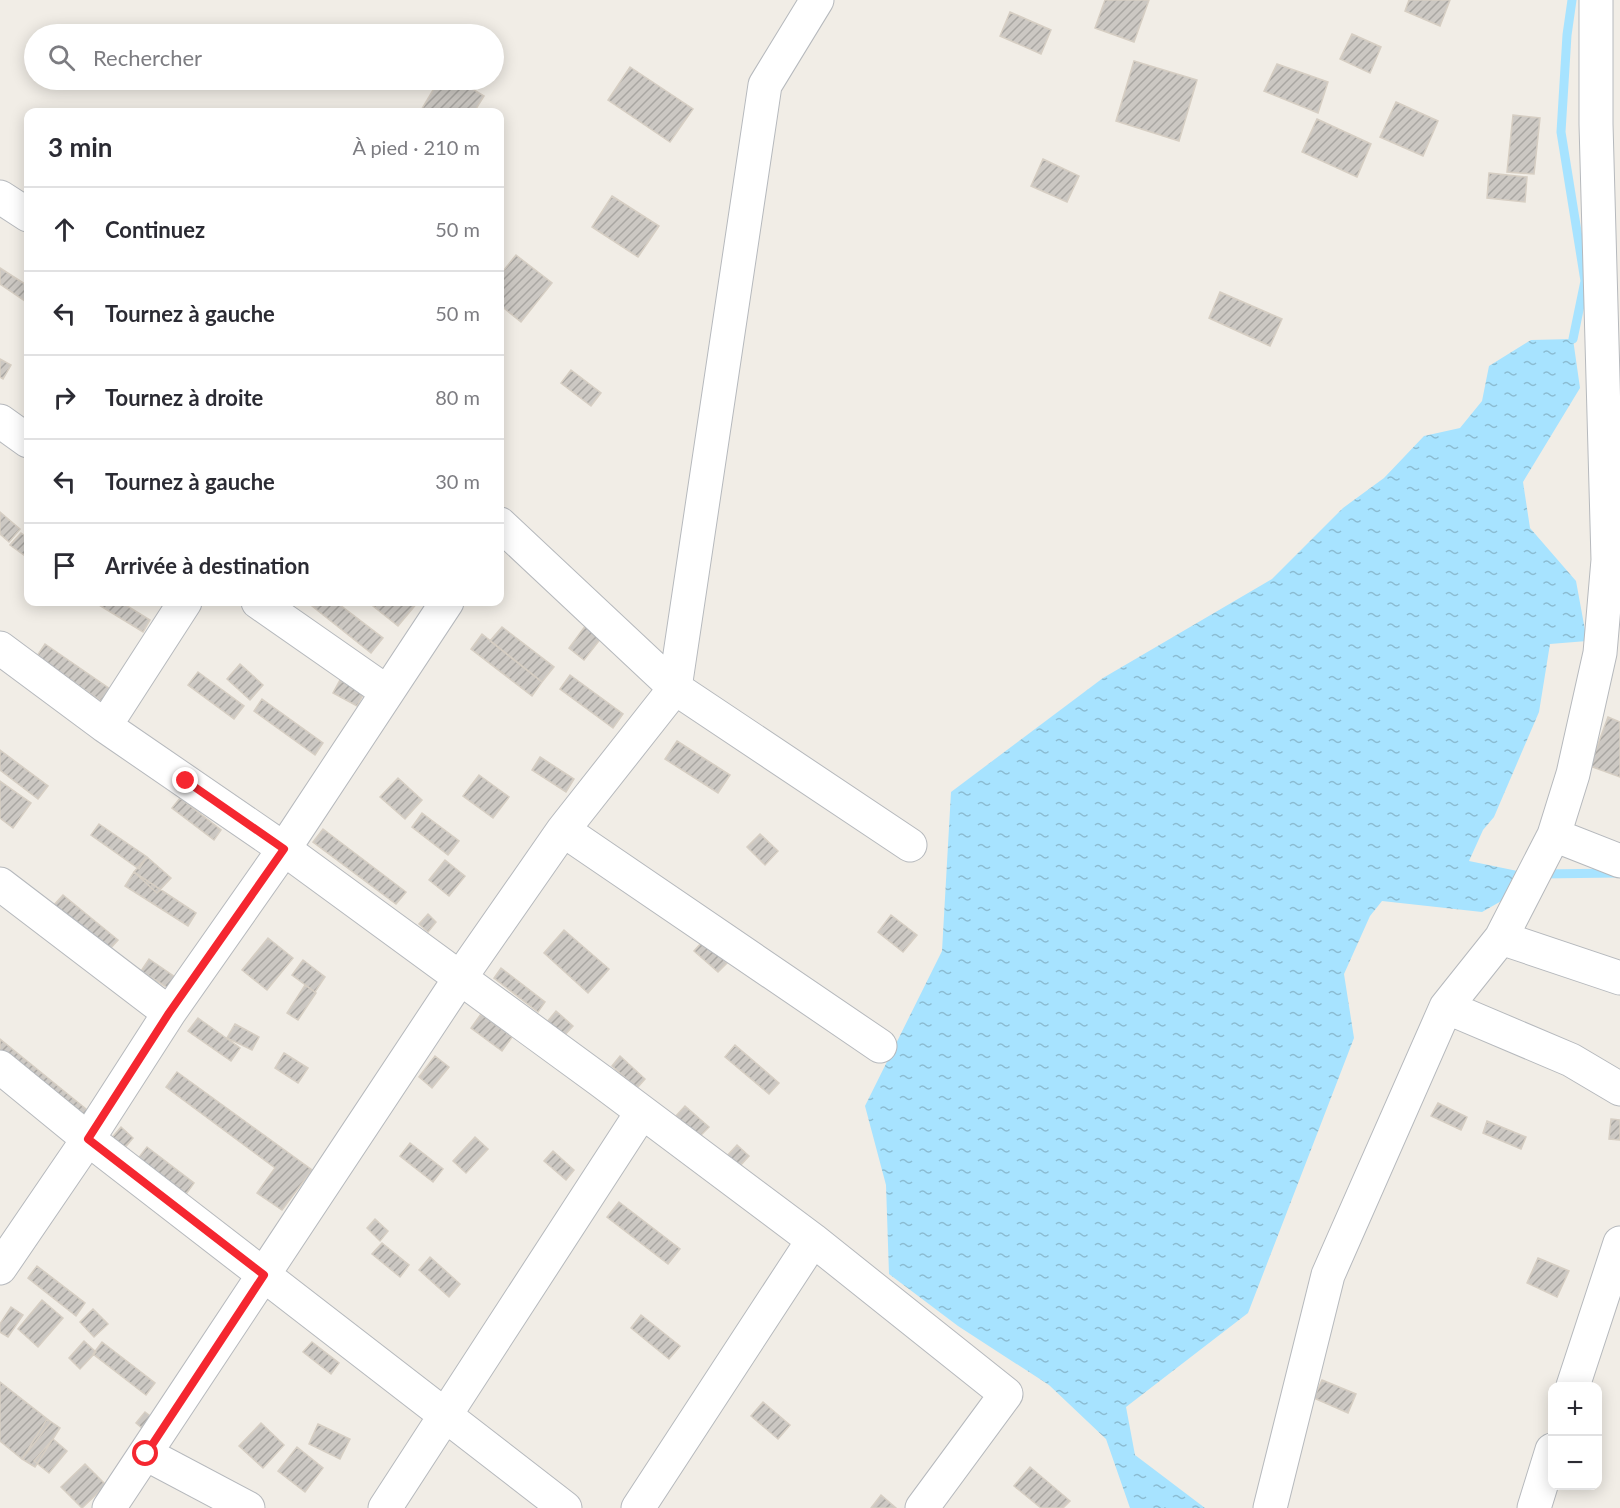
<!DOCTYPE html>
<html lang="fr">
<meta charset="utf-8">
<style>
:root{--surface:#fff;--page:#f7f7f7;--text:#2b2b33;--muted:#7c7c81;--line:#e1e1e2}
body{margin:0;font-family:Lato,sans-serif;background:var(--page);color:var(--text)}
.controls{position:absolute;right:18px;bottom:18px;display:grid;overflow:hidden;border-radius:12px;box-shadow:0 3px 15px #0003}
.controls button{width:54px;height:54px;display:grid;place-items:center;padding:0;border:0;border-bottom:2px solid var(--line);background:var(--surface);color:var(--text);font:30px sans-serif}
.stop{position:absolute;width:18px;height:18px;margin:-14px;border:4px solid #f52730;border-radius:50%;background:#fff}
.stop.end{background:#f52730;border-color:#fff;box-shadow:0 2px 6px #0008}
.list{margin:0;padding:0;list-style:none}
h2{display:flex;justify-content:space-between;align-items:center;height:78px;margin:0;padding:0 24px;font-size:26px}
h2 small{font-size:20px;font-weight:400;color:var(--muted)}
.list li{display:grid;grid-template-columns:39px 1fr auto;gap:18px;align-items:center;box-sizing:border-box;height:84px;padding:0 24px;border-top:2px solid var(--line)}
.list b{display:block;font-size:22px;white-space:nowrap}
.list em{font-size:20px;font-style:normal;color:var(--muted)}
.icon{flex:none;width:33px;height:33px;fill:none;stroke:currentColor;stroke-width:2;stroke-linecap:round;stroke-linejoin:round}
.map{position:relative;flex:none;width:1620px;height:1508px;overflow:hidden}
.search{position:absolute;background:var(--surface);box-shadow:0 3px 15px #0003;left:24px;top:24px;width:480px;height:66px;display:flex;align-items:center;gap:15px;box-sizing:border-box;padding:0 21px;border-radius:33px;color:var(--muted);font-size:22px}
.panel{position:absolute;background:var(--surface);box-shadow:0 3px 15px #0003;left:24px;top:108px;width:480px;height:498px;border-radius:12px}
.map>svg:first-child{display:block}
.water{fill:url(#water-ripples)}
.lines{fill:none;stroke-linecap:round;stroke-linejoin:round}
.stream{stroke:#a7e3ff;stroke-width:9}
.building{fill:url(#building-hatch);stroke:#d6cec3;stroke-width:1.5}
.minor-casing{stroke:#b6b9bd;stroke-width:35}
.minor{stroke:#fff;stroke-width:33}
.route{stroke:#f52730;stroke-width:8}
</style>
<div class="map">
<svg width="1620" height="1508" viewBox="0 0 1620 1508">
<defs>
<pattern id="water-ripples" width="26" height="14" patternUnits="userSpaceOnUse" patternTransform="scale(1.5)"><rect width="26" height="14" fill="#a7e3ff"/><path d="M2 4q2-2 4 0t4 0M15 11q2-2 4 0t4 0" fill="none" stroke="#8bbcd2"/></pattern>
<pattern id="building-hatch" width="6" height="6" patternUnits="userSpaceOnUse" patternTransform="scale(1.5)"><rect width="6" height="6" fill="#ccc8c3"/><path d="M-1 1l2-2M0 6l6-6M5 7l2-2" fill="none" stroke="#a9a6a2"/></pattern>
</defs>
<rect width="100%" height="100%" fill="#f1ede6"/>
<path class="water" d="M1573,339L1580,388L1523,482L1530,528L1576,581L1587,641L1550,644L1539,712L1494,817L1483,830L1469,861L1532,874L1519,891L1482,912L1382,901L1370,916L1344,974L1354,1038L1248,1313L1126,1407L1135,1455L1205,1508H1130L1106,1439L1049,1385L958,1326L889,1274L886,1185L865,1106L942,951L951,792L1103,678L1272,579L1343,508L1384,478L1424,436L1460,428L1482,401L1489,366L1531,340Z"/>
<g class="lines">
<path class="stream" d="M1572,0L1567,35L1561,132L1585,281L1573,339
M1541,874L1618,873"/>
</g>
<path class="building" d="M1105,0H1149L1134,42L1095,28Z
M1409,0H1450L1440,26L1405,11Z
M1010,12L1051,30L1041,54L1000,36Z
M1352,34L1381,47L1370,73L1340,59Z
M1134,61L1197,80L1179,141L1116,121Z
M1277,64L1328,82L1318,113L1264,91Z
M630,67L693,109L670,142L608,100Z
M439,80H458L484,96L474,112H420Z
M1396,102L1438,121L1423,156L1380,137Z
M1513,115L1540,118L1534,174L1507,172Z
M1317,119L1371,144L1357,177L1302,152Z
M1043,159L1079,176L1067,202L1031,186Z
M1489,173L1527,177L1525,202L1487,198Z
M612,196L659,226L638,257L592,227Z
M516,255L552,283L521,322L500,305V275Z
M0,268L28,286V303L0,284Z
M1220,292L1282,319L1270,346L1209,318Z
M0,359L11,365L3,379L0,377Z
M571,370L601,393L591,406L561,383Z
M0,512L20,529L9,542L0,534Z
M21,533L28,538V558L10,545Z
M94,602H121L150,620L143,632Z
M307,602H336L383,638L371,653Z
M368,602H418L398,626Z
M586,625L602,637L584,660L569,648Z
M502,627L554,667L542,682L490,641Z
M482,634L542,682L532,696L471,649Z
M45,644L110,689L101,701L37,656Z
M240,664L263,685L250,700L227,679Z
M198,672L244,706L234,719L188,685Z
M570,675L623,714L613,728L560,689Z
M340,680L364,693L357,706L333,693Z
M262,699L323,743L315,755L254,711Z
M1608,717L1620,722V777L1590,766Z
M677,741L730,775L718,793L665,759Z
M0,750L48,786L38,799L0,770Z
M540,757L574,779L566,792L532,770Z
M479,775L509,797L493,818L463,796Z
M398,778L422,800L405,819L380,797Z
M0,781L31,803L13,828L0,818Z
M180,798L221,830L214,840L172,808Z
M422,813L459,841L448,855L412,827Z
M99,824L147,857L139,869L91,835Z
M323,829L406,892L396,904L313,842Z
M760,834L778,851L765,865L747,847Z
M147,857L171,878L157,893L134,872Z
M445,860L465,876L449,896L429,880Z
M134,872L196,913L188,926L125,886Z
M63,895L118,940L108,951L53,906Z
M428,914L436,922L428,932L419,924Z
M891,915L917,935L903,952L878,932Z
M564,930L609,969L588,993L544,953Z
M268,938L293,958L267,990L242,970Z
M703,941L727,963L718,972L694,951Z
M149,959L175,977L168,988L141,971Z
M303,960L325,977L315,992L292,975Z
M501,968L545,1002L538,1012L494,978Z
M305,985L316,993L298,1020L287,1013Z
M556,1011L573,1026L563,1037L547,1022Z
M481,1014L512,1037L502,1051L471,1028Z
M198,1018L240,1048L231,1061L188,1031Z
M235,1024L259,1037L252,1050L227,1038Z
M0,1039L91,1113L80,1126L0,1062Z
M735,1045L779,1083L769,1094L725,1057Z
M284,1053L308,1068L298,1083L275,1068Z
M435,1056L449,1067L432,1088L419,1077Z
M620,1056L645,1079L637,1088L612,1066Z
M177,1072L312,1170L282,1210L257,1193L275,1168L166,1087Z
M1438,1103L1467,1117L1461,1130L1431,1116Z
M685,1106L709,1127L698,1138L675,1117Z
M1611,1119L1620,1120V1140L1609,1139Z
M1487,1121L1526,1137L1521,1149L1483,1133Z
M121,1127L133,1138L122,1151L110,1140Z
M475,1137L488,1149L466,1173L453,1161Z
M410,1143L443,1169L433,1182L400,1156Z
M737,1145L749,1156L739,1167L726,1157Z
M147,1147L194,1183L184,1197L136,1161Z
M553,1151L574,1170L566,1180L544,1161Z
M619,1202L680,1249L668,1264L607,1217Z
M375,1219L388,1231L380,1241L367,1228Z
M382,1243L409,1265L400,1277L372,1254Z
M430,1257L460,1284L449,1297L419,1270Z
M1538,1258L1569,1271L1557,1297L1527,1283Z
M37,1266L85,1303L76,1316L28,1278Z
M42,1300L63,1318L38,1347L18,1329Z
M11,1307L23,1315L8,1337L0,1332V1324Z
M93,1309L108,1324L94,1337L80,1322Z
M641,1315L680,1346L669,1359L631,1328Z
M84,1341L96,1352L80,1369L69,1358Z
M102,1342L155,1383L146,1395L93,1354Z
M312,1342L339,1363L331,1374L303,1352Z
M1322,1380L1356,1394L1348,1413L1314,1398Z
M0,1382L51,1422L22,1459L0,1441Z
M763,1402L790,1425L778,1439L751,1416Z
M145,1412L153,1418L143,1429L136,1423Z
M47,1419L60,1428L35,1467L22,1459Z
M261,1423L284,1445L263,1468L239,1446Z
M318,1424L350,1439L340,1459L309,1444Z
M53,1439L67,1451L49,1473L34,1461Z
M297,1447L323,1468L305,1492L278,1471Z
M85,1464L106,1485L82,1508L61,1487Z
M1030,1467L1070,1501L1063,1508H1041L1014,1486Z
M881,1495L896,1508H871Z"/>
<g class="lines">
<g class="minor-casing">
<path id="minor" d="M0,197L28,215
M0,421L28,441
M500,524L675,688L910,845
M258,602L387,692
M0,648L105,726L284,849L601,1081L813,1240L1006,1394L922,1508
M105,726L185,602
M563,830L880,1046
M1554,835L1620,861
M0,884L169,1013
M1501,938L1620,978
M1446,1007L1571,1060L1620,1089
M0,1067L88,1139L565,1508
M0,1268L88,1139L169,1013L284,849L447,602
M1573,1386L1620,1243
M146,1454L248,1508
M109,1508L460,978L563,830L675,688L765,85L817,0
M385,1508L642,1112
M638,1508L813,1240
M1270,1508L1328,1275L1446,1007L1501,938L1554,835L1573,774L1600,653L1608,560L1596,124V0
M1534,1508L1552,1450"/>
</g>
<use href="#minor" class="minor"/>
</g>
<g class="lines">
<path class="route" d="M146,1454L264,1275L88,1139L169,1013L284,849L186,781"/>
</g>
</svg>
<div class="controls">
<button>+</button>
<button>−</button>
</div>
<div class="stop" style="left:146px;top:1454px"></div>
<div class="stop end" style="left:186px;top:781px"></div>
<div class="search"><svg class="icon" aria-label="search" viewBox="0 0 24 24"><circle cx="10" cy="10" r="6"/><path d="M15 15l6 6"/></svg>Rechercher</div>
<section class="panel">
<h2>3 min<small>À pied · 210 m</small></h2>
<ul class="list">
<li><svg class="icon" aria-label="ahead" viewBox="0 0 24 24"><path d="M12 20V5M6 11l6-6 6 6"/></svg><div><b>Continuez</b></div><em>50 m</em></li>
<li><svg class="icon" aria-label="left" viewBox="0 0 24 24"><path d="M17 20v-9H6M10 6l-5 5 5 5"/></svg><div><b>Tournez à gauche</b></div><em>50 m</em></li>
<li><svg class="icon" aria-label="right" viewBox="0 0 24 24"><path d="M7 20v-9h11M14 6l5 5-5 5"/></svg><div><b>Tournez à droite</b></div><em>80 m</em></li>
<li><svg class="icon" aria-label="left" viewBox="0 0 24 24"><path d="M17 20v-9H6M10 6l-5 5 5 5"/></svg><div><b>Tournez à gauche</b></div><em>30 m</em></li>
<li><svg class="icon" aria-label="arrive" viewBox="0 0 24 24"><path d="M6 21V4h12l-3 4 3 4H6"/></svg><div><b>Arrivée à destination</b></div></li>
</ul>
</section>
</div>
